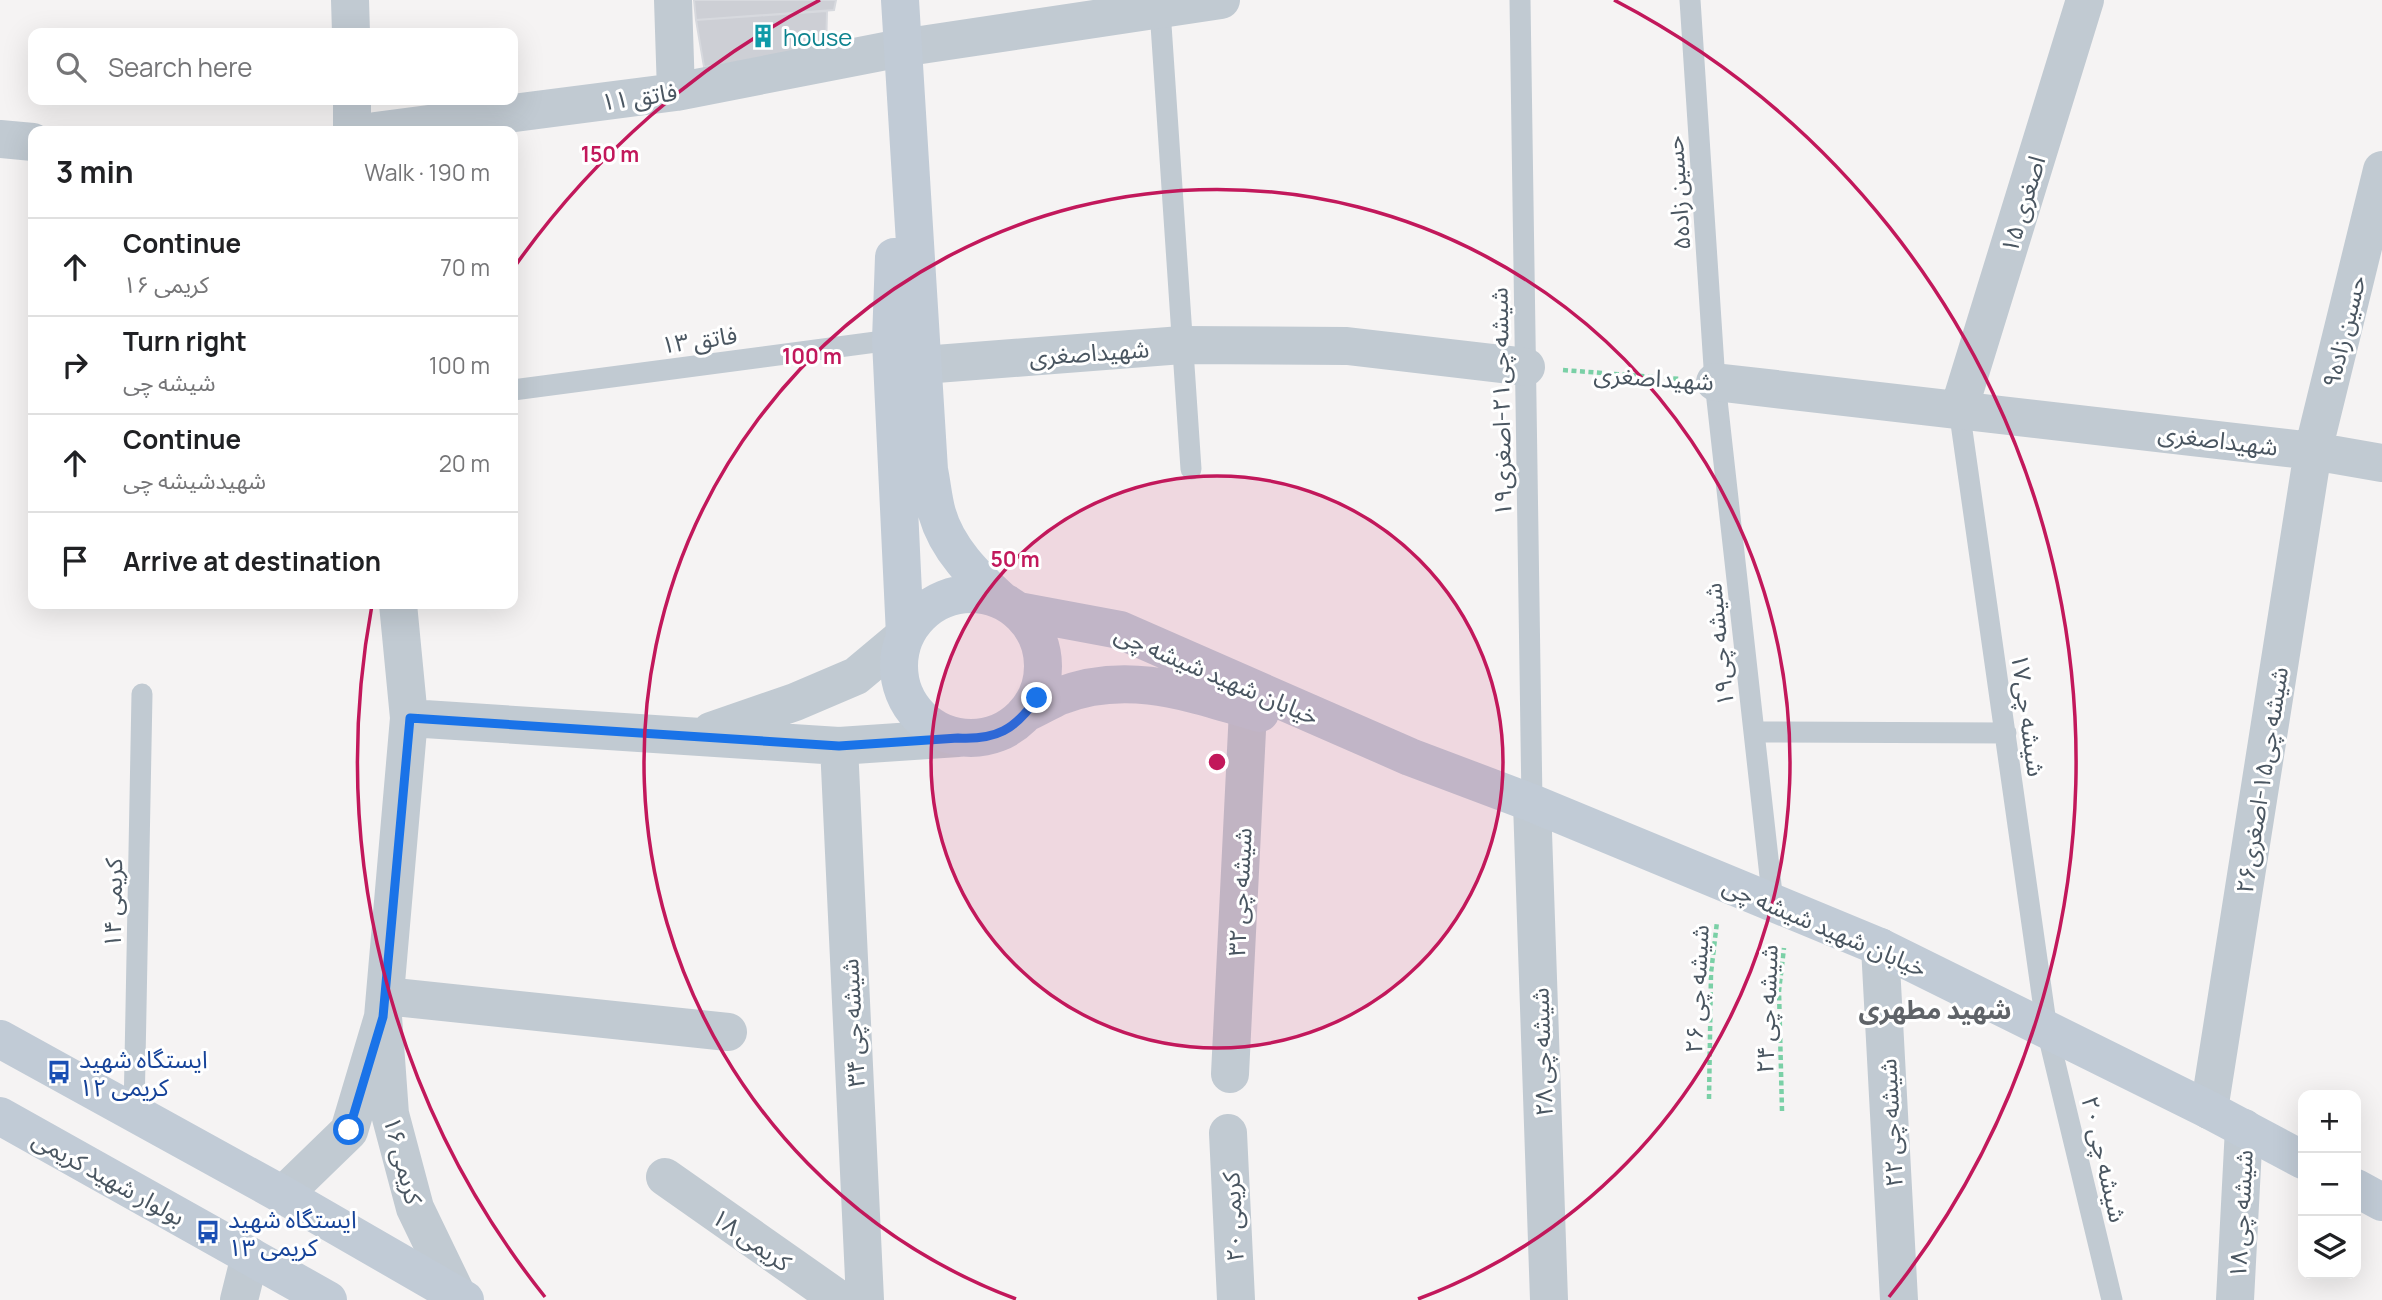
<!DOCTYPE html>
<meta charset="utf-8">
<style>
:root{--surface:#fff;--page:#f6f6f6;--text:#202124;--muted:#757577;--line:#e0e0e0}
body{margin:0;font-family:Manrope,"Noto Sans Arabic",sans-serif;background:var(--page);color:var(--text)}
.controls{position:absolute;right:21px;bottom:21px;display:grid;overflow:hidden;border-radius:14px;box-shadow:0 7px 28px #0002}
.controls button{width:63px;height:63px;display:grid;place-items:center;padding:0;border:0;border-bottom:2px solid var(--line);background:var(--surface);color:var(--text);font:35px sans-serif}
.stop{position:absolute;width:21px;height:21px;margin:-16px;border:5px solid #1a73e8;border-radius:50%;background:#fff}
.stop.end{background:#1a73e8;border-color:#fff;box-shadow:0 2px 7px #0008}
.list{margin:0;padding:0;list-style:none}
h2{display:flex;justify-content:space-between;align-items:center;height:91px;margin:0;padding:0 28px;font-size:30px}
h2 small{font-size:23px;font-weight:400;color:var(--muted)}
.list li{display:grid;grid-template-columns:46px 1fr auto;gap:21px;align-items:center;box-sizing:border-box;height:98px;padding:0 28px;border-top:2px solid var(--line)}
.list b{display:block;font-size:26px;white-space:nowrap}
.list p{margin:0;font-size:23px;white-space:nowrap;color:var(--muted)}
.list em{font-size:23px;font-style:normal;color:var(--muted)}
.icon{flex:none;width:38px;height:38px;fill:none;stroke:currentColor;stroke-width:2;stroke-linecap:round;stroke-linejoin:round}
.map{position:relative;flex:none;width:2382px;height:1300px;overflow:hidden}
.search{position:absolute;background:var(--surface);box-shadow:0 7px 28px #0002;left:28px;top:28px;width:490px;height:77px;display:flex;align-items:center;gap:18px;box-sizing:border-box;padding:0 24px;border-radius:14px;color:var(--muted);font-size:26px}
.panel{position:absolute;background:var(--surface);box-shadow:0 7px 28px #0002;left:28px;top:126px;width:490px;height:483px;border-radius:14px}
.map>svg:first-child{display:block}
.building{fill:#cdcfd5;stroke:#d7d9de;stroke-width:2}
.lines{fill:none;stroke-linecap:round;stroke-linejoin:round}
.path{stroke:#7ad0a6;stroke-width:4.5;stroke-dasharray:5 3.5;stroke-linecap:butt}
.lane{stroke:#c1cad2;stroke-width:21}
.street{stroke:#c1cad2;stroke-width:38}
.secondary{stroke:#c1cbd6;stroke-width:38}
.route{stroke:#1a73e8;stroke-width:9}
.ring{fill:none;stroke:#c2185b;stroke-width:3.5}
.labels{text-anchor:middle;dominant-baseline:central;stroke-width:6;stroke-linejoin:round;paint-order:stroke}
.culture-label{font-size:24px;fill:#0d838f;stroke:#fff;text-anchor:start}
.street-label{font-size:24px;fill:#4a5661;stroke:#fff}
.transit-label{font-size:24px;fill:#164399;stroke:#fff;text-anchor:start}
.neighbourhood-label{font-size:26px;font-weight:bold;fill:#5f6368;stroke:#fff}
.centre{fill:#c2185b;stroke:#fff;stroke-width:3.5}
.ring-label{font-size:21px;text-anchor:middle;font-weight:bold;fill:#c2185b;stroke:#fff;stroke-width:6;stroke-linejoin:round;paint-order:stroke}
</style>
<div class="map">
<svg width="2382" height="1300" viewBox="0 0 2382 1300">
<rect width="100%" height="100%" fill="#f5f3f3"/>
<path class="building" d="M694,0H836L834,10L696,20Z
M827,11L826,52L704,67L696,20Z"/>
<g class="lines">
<path class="path" d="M1563,370L1680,379
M1709,1099L1711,973L1717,922
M1782,1111L1779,991L1784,948"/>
<path class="lane" d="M1520,0L1532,803
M1690,0L1715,382L1773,903
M1160,10L1191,469
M513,390L891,340
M1959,409L2047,1030L2112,1300
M1755,732L2006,733
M134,1113L142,694"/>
<path class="street" d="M350,0L351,33
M673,0L676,92
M352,100V131
M375,131L676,92L901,48L1221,0
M0,139L33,142
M923,365L1182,345L1347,346L1526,367
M1715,382L2313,451L2382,463
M1959,409L2085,0
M409,718L839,746L958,738
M711,731L795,702L856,676L905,635
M839,746L865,1300
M1532,803L1549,1300
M1880,947L1899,1300
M385,996L728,1032
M383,1017L409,718L398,604
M1230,1074L1248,710
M2209,1110L2313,451L2382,170
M1228,1133L1236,1300
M665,1177L840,1300
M283,1195L349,1131L383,1017L390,1114L415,1208L457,1295
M239,1300L250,1256
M2235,1300L2244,1128"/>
<path class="secondary" d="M900,0L929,470C932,484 933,499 937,513C947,549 975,576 1002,601
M894,257L891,340L905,635
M899 666a72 72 0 1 1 144 0a72 72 0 1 1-144 0Z
M1018,611L1120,630L1410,757L1532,803L1880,947L2209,1110L2303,1160
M1026,713C1037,708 1049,701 1060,696C1129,669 1193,694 1260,713
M0,1039L283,1195L465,1300
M0,1116L328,1300
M2356,1188L2382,1202"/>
</g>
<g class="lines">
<path class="route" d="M349,1130L383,1017L410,718L839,746L958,738C996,740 1015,730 1037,698"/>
</g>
<circle cx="1217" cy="762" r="286" fill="#c2185b" fill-opacity=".12"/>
<g class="ring">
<circle cx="1217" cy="762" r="286"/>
<path d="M1016 1299A573 573 0 1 1 1418 1299"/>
<path d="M545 1297A859 859 0 0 1 372 605M513 269A859 859 0 0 1 820 0M1614 0A859 859 0 0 1 1889 1297"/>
</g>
<defs>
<g id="building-bare" transform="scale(1.89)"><path d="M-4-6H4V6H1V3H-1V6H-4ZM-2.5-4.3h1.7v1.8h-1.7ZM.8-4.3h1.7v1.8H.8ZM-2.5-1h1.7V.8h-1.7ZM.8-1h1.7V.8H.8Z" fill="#0f9aa8" stroke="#fff" stroke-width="2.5" paint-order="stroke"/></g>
<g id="bus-bare" transform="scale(1.89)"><path d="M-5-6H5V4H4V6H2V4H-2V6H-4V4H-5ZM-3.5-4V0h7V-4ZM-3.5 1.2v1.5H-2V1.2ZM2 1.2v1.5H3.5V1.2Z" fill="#1a4fb4" stroke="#fff" stroke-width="2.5" paint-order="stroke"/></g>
</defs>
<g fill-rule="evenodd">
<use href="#building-bare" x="763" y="36"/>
<use href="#bus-bare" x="59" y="1072"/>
<use href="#bus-bare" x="208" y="1232"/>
</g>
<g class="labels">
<g class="culture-label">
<text x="783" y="36">house</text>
</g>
<g class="street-label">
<text transform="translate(639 96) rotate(-8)">فاتق ۱۱</text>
<text transform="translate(1677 193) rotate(-94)">حسین زاده۵</text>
<text transform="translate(2022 204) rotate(-73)">اصغری ۱۵</text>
<text transform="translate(2343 331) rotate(-76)">حسین زاده۹</text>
<text transform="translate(699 339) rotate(-8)">فاتق ۱۳</text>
<text transform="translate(1089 352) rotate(-4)">شهیداصغری</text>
<text transform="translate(1654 377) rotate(4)">شهیداصغری</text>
<text transform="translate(1500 402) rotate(-91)">شیشه چی۲۱-اصغری۱۹</text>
<text transform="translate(2218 439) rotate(7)">شهیداصغری</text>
<text transform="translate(1718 645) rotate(-96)">شیشه چی۱۹</text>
<text transform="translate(1217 674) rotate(23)">خیابان شهید شیشه چی</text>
<text transform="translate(2029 715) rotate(82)">شیشه چی۱۷</text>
<text transform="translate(2261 780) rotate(-81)">شیشه چی۱۵-اصغری۲۶</text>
<text transform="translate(1239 892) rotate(-87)">شیشه چی ۳۲</text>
<text transform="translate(112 903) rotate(-89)">کریمی ۱۴</text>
<text transform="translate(1825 926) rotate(23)">خیابان شهید شیشه چی</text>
<text transform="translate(1696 989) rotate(-87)">شیشه چی ۲۶</text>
<text transform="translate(1766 1009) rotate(-88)">شیشه چی ۲۴</text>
<text transform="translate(852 1023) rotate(-93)">شیشه چی ۳۴</text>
<text transform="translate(1541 1052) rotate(-92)">شیشه چی ۲۸</text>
<text transform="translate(1890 1123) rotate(-93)">شیشه چی ۲۲</text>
<text transform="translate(2105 1159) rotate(77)">شیشه چی ۲۰</text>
<text transform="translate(404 1160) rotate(75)">کریمی ۱۶</text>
<text transform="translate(109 1177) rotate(29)">بولوار شهید کریمی</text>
<text transform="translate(2240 1214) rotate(-87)">شیشه چی ۱۸</text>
<text transform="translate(1232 1217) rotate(-93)">کریمی ۲۰</text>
<text transform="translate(752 1239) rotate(35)">کریمی ۱۸</text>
</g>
<g class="transit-label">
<text x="79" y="1058">ایستگاه شهید<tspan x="79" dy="28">کریمی ۱۲</tspan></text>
<text x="228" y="1218">ایستگاه شهید<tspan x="228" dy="28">کریمی ۱۳</tspan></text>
</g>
<g class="neighbourhood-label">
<text x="1935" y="1009">شهید مطهری</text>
</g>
</g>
<circle cx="1217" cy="762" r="10" class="centre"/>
<g class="ring-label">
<text x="610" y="162">150 m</text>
<text x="812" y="364">100 m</text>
<text x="1015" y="567">50 m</text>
</g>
</svg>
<div class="controls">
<button>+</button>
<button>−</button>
<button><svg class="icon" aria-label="layers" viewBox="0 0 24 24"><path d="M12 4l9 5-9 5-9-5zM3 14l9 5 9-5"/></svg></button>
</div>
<div class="stop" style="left:349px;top:1130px"></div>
<div class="stop end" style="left:1037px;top:698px"></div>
<div class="search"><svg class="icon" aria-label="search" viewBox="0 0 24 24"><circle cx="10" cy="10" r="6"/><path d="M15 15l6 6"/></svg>Search here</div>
<section class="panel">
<h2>3 min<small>Walk · 190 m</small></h2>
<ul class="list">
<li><svg class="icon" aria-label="ahead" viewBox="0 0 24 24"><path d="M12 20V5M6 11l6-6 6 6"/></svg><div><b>Continue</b><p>کریمی ۱۶</p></div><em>70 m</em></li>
<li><svg class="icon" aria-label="right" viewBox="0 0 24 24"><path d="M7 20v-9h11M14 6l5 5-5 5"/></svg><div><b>Turn right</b><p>شیشه چی</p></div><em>100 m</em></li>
<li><svg class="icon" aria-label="ahead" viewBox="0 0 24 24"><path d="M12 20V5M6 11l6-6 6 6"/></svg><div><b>Continue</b><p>شهیدشیشه چی</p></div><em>20 m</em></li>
<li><svg class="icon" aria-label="arrive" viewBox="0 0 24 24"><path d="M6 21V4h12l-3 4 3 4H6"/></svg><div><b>Arrive at destination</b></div></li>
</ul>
</section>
</div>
